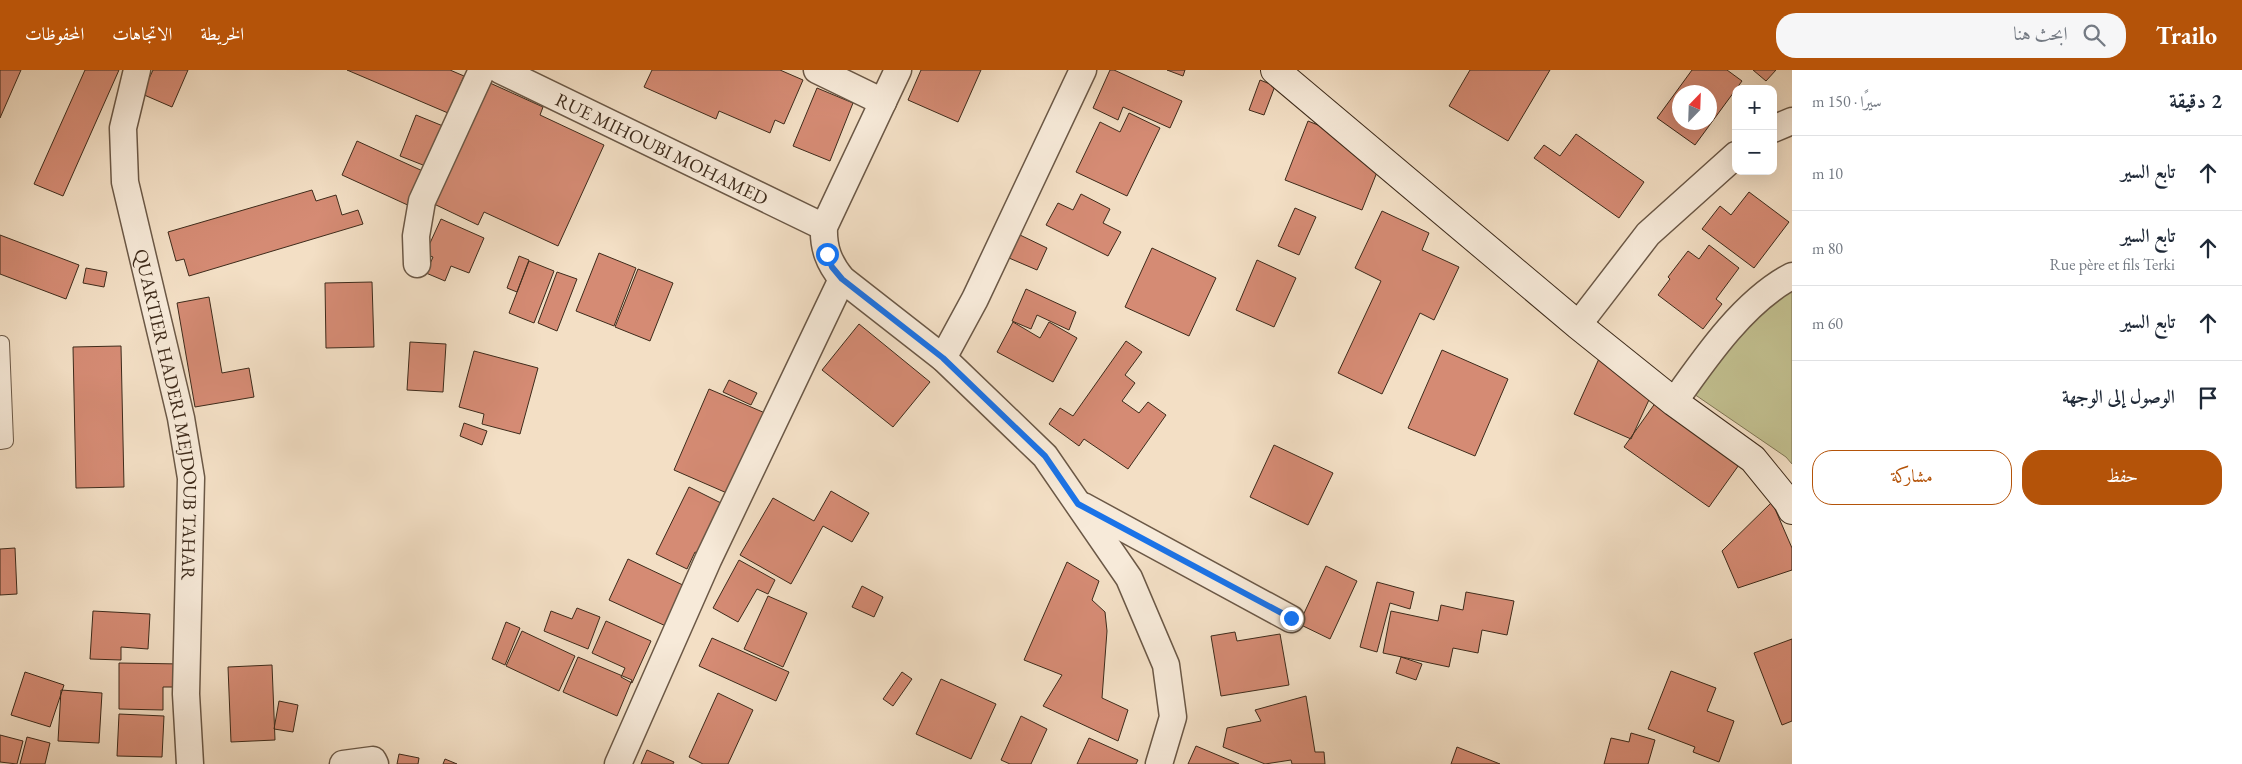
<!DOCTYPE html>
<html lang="ar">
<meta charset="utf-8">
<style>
:root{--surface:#fff;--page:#f6f6f7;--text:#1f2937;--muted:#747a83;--line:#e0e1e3;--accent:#b45309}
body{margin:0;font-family:"EB Garamond",Amiri,serif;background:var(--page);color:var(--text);direction:rtl}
.controls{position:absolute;right:15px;top:15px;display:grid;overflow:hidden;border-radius:10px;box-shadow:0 5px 20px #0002}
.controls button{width:45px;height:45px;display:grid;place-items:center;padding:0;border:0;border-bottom:1px solid var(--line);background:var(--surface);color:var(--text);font:25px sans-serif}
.compass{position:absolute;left:1672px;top:15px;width:45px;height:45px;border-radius:50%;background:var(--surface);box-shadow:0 5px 20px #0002;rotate:23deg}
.stop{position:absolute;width:15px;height:15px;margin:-11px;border:4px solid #1a73e8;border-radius:50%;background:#fff}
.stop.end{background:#1a73e8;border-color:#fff;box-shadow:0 1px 5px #0008}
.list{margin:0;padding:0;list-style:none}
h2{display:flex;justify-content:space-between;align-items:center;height:65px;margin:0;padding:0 20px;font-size:21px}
h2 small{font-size:16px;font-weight:400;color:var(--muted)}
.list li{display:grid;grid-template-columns:32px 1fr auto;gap:15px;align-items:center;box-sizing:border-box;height:75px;padding:0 20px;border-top:1px solid var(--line)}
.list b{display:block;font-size:19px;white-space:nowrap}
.list p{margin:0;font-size:16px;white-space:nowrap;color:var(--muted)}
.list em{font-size:16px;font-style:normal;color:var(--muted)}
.actions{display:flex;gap:10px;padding:15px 20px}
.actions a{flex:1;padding:11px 0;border:1px solid var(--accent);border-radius:20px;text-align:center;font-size:18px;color:var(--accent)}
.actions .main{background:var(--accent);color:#fff}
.icon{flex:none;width:28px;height:28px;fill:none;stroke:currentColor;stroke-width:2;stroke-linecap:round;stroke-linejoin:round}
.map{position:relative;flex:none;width:1792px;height:694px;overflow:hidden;direction:ltr}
header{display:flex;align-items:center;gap:30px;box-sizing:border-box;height:70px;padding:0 25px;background:var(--accent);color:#fff}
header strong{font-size:24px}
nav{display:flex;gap:28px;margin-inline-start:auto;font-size:18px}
.search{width:350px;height:45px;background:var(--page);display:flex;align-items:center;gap:12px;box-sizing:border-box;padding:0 18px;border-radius:20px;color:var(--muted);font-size:19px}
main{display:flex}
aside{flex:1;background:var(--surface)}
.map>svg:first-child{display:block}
.green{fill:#c2c090;stroke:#807656}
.building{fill:#d58b74;stroke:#3e2b1b;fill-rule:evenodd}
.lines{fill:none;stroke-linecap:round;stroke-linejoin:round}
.lane-casing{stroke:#6b5846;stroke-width:16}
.street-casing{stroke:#6b5846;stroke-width:29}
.secondary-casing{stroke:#3e2b1b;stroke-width:30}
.lane{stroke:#f7ead9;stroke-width:14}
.street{stroke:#f7ead9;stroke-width:26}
.secondary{stroke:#f7ead9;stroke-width:28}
.route{stroke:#1a73e8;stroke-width:6}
.labels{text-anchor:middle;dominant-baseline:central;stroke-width:4;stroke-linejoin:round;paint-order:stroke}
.street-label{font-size:19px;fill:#3e2b1b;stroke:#f7ead9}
</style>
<header>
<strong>Trailo</strong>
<div class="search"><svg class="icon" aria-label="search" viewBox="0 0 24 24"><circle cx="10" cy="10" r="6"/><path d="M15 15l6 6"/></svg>ابحث هنا</div>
<nav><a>الخريطة</a><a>الاتجاهات</a><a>المحفوظات</a></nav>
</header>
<main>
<aside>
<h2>2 دقيقة<small>سيرًا · 150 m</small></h2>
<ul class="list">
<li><svg class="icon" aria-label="ahead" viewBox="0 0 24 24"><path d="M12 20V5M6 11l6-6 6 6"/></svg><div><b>تابع السير</b></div><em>10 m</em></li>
<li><svg class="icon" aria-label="ahead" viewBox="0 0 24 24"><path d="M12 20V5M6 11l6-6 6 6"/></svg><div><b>تابع السير</b><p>Rue père et fils Terki</p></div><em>80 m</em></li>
<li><svg class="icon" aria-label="ahead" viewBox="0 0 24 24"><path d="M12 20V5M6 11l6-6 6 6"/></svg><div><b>تابع السير</b></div><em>60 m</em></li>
<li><svg class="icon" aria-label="arrive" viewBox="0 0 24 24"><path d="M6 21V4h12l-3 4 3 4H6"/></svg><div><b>الوصول إلى الوجهة</b></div></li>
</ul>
<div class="actions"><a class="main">حفظ</a><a>مشاركة</a></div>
</aside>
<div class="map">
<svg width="1792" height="694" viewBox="0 0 1792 694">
<rect width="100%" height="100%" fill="#f3dfc5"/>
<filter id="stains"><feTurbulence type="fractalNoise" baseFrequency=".004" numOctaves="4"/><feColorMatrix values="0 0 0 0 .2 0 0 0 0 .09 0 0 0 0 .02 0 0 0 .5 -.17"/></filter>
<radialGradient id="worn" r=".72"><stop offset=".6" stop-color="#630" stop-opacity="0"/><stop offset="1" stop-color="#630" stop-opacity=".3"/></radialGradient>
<path class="green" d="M1792,218V394L1786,387L1694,324L1748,245Z"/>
<path class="building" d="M0,0H21L0,48Z
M85,0H119L63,126L34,114Z
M153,0H188L172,37L142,24Z
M347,0H450L464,6L448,43Z
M652,0H780L803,10L784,54L775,50L770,63L719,41L716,49L644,17Z
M921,0H981L958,52L908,30Z
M1110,0H1114L1182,31L1170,58L1123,37L1118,50L1093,38Z
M1167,0H1185L1183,6Z
M1470,0H1550L1508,71L1449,36Z
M1692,0H1727L1742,11L1695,75L1657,48ZM1680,22H1710V52H1680Z
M1753,0H1776L1766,11Z
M1260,10L1275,16L1264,45L1249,40Z
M490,13L543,37L540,45L604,75L558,176L484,142L478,155L434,134Z
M817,18L853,33L830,91L793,76Z
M1129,43L1160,58L1127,126L1076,102L1100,52L1120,62Z
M416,45L443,56L428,97L400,86Z
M1308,51L1385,82L1362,140L1285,110Z
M1576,64L1644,112L1619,148L1534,88L1544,75L1560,86Z
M357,71L427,103L412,137L342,105Z
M312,120L316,131L336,125L342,145L358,140L363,154L189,206L184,189L176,191L168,162Z
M1749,122L1789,152L1754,198L1702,159L1720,136L1731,145Z
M1081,124L1110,139L1103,153L1121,162L1108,186L1046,155L1058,133L1073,140Z
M1295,138L1316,147L1299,185L1278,176Z
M1382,141L1429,163L1422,180L1459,197L1434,250L1420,243L1382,324L1338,303L1381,211L1355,198Z
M441,149L484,168L469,203L451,196L445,211L426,203L433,187L425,184Z
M0,165L79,195L66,229L0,204Z
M1020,165L1047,178L1037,200L1009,188Z
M1709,175L1739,198L1716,229L1722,234L1703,259L1658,225L1670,209L1668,207L1688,181L1699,189Z
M1152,178L1216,208L1189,266L1125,237Z
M599,183L636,198L614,256L576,241Z
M519,186L529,190L517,222L507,218Z
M1257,190L1296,208L1274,257L1236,240Z
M529,191L554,201L534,253L509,243Z
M86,198L107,202L104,217L83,213Z
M638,199L673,213L650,271L615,257Z
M557,202L577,209L557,261L538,253Z
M372,212L374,277L326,278L325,213Z
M1026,219L1076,242L1069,260L1037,245L1031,259L1012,251Z
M209,227L222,303L249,298L254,327L195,337L177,233Z
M1013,252L1040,268L1049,252L1077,268L1053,312L997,282Z
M859,254L930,312L893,357L822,300Z
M1126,271L1142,282L1125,305L1135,313L1122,331L1139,343L1148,332L1166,345L1128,399L1084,369L1079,376L1049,354L1060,338L1073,346Z
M410,272L446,274L443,322L407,320Z
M121,276L124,417L76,418L73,277Z
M1442,280L1508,309L1475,386L1408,358Z
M474,281L538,298L520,364L482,354L484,344L459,337Z
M1602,282L1659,308L1631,369L1574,344Z
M729,310L757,323L751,335L723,322Z
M709,319L772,346L736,427L674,400Z
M1661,325L1746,385L1709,437L1624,377Z
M464,353L487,361L482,375L460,366Z
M1274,375L1333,403L1308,455L1250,427Z
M689,417L725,435L710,489L695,482L687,499L656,484Z
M831,421L869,443L852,472L823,456L791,514L740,485L773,428L814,451Z
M1772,432L1792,478V500L1738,518L1722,481Z
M15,478L17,524L0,525V479Z
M628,489L687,517L668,557L609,530Z
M739,490L775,510L768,524L757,519L738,552L713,538Z
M1067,492L1099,511L1092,530L1105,542L1107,561L1102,628L1128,640L1118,671L1043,636L1062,605L1024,590Z
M1326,496L1357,511L1330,569L1299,554Z
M1377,512L1414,522L1410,539L1390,533L1377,582L1360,577Z
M862,516L883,527L874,547L852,537Z
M1466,522L1514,531L1507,565L1482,560L1478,583L1453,578L1449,597L1383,583L1391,541L1438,551L1441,535L1463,540Z
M768,526L807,543L783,597L744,579Z
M577,538L600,547L588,579L544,561L551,541L572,549Z
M93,541L150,544L148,579L121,577V590L90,589Z
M606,551L651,571L632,613L621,607L625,598L592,583Z
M506,552L520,558L505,595L492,589Z
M522,561L575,586L559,621L506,596Z
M1235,562L1237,571L1280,564L1289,615L1221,626L1211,566Z
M712,568L789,602L776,631L699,596Z
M1792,569V651L1782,655L1754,583Z
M578,587L632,610L617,646L563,622Z
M1401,587L1422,594L1416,610L1396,603Z
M119,593L182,594L181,617H163V640L119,639Z
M272,595L275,670L231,672L228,597Z
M1671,601L1716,618L1707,641L1734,651L1719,692L1693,682L1695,677L1648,659Z
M25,602L64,615L50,657L11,645Z
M902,602L912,609L893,636L883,629Z
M941,609L996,634L971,689L916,664Z
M61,620L102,623L99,673L58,671Z
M718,623L753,640L728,694H703L689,687Z
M1306,626L1315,682H1324L1325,694H1292L1291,690L1265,694L1223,677L1227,658L1261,651L1255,640Z
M279,631L298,635L293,662L274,659Z
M119,644L164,646L162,687L117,686Z
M1021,646L1047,659L1031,694H1010L1001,690Z
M1631,663L1655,670L1648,694H1604L1611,668L1629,672Z
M0,665L23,671L17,694L0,692Z
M27,667L50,673L45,694H20Z
M1089,668L1138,690L1136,694H1077Z
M1196,676L1239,694H1188Z
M1457,677L1500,694H1451Z
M647,680L674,692L673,694H641Z
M399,684L419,688L418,694H397Z
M445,689L457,694H443Z"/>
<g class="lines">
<g class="lane-casing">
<path id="lane" d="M0,372L6,371L2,273"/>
</g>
<g class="street-casing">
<g id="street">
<path id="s1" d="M137,0L123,58L125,112L181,348L191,408L186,624L190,694"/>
<path id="s2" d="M500,0L824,157"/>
<path d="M817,0L883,32"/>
<path d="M898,0L824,157C823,178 829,193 842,209L943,288L1045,386L1129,508L1166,595L1173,647L1159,694"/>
<path d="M1773,59L1792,51"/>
<path d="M417,194L416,166L422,131L482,0"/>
<path d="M1578,255L1648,164L1736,85"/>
<path d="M943,288L975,229L1083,0"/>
<path d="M1674,332C1705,288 1744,231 1792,206"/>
<path d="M1083,436L1291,549"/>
<path d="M343,694L373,690L375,694"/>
<path d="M618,694L708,490L842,209"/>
</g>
</g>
<g class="secondary-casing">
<path id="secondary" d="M1275,0L1578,255L1674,332L1753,389L1788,432L1792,440"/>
</g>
<use href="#lane" class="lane"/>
<use href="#street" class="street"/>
<use href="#secondary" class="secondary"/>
</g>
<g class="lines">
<path class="route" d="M827,184L832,197L842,209L943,288L1045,386L1078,434L1291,548"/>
</g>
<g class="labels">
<g class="street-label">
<text stroke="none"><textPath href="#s2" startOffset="180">RUE MIHOUBI MOHAMED</textPath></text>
<text stroke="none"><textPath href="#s1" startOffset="351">QUARTIER HADERI MEJDOUB TAHAR</textPath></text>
</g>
</g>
<rect width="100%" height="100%" filter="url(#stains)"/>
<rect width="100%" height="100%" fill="url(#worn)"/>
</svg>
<div class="controls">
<button>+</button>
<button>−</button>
</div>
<svg class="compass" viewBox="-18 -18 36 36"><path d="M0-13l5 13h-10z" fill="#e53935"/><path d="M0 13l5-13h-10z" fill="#747a83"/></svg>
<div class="stop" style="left:827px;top:184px"></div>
<div class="stop end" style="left:1291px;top:548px"></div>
</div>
</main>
